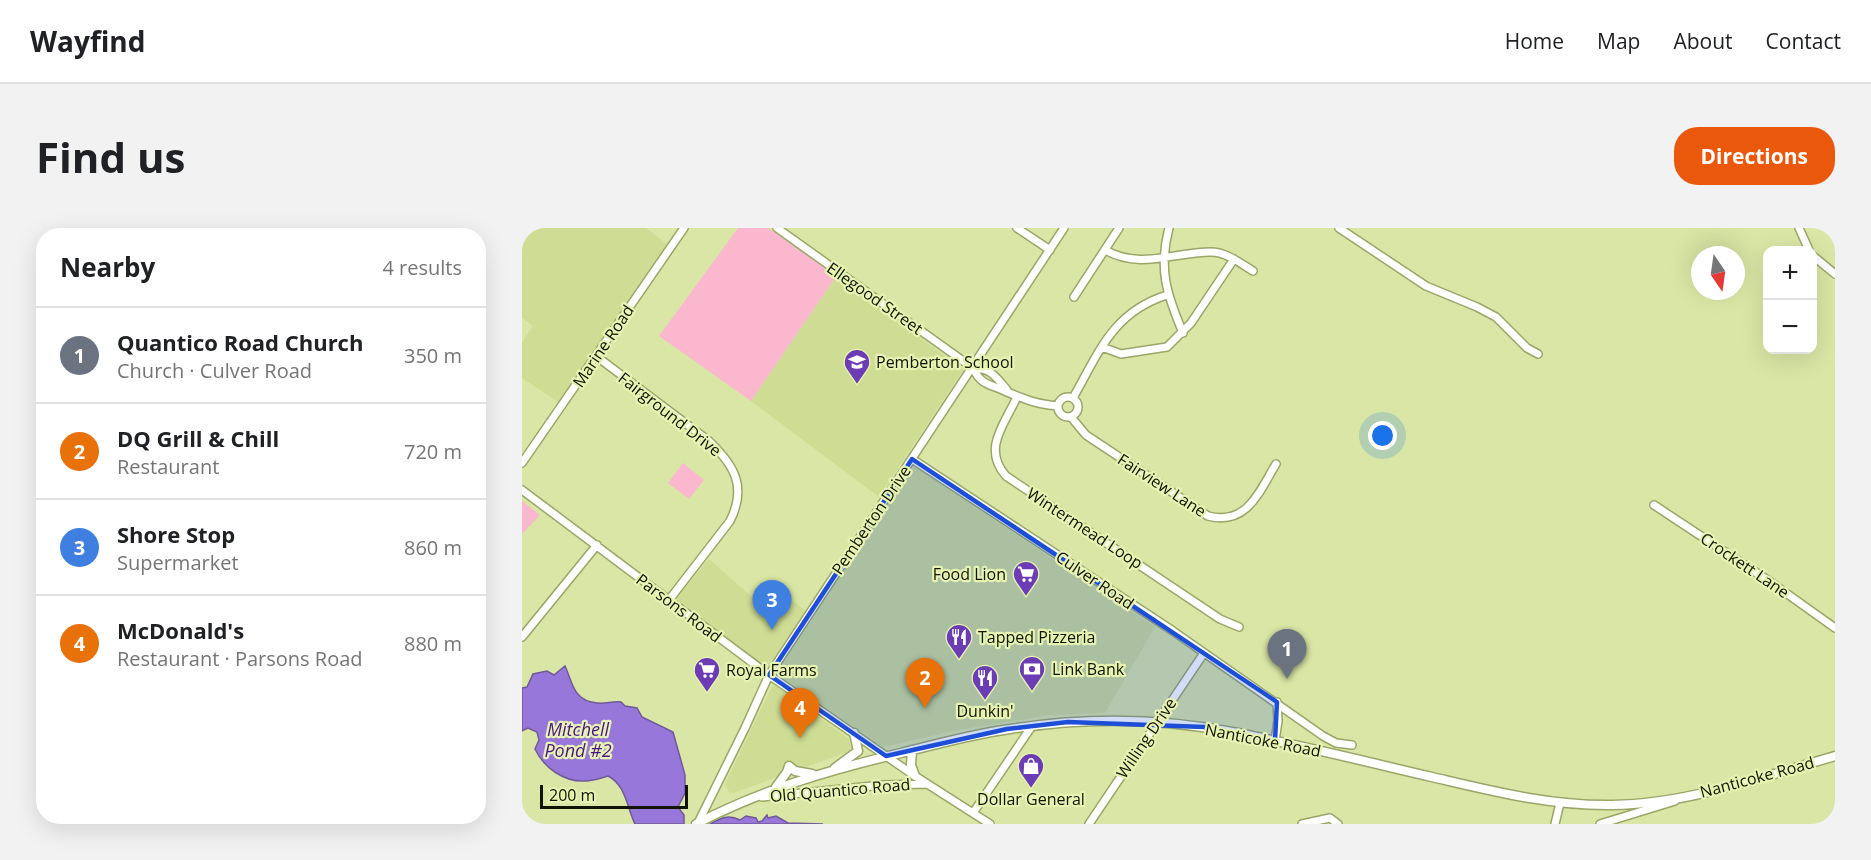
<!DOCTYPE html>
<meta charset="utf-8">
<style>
:root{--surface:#fff;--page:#f2f2f2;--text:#202124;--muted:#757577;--line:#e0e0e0;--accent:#ea580c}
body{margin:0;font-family:"Open Sans",sans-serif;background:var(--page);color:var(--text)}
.controls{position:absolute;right:18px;top:18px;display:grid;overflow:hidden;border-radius:12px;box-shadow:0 6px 24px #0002}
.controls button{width:54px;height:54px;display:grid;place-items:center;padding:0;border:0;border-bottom:2px solid var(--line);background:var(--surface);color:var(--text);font:30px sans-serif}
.compass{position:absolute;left:1169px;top:18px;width:54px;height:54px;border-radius:50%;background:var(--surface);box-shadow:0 6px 24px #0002;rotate:167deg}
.scale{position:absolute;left:18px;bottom:15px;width:148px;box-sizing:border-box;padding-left:6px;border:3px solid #111400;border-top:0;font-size:16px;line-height:21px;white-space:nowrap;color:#111400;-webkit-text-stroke:4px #e6f3b2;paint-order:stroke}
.you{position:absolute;left:861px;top:208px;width:21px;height:21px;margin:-15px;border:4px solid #fff;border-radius:50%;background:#1a73e8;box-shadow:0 0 0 9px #1a73e833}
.badge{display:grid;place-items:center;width:39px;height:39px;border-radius:50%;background:var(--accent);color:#fff;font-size:20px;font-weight:700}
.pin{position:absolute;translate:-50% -50px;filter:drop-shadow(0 2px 3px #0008)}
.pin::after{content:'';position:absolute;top:32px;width:21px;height:18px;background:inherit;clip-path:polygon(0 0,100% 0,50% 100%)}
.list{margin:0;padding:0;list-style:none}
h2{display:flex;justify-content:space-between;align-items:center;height:78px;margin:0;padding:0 24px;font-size:26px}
h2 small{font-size:20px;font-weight:400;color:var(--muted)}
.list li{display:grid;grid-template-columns:39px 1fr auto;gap:18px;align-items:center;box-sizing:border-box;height:96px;padding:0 24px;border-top:2px solid var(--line)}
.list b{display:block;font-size:22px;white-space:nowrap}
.list p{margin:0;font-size:20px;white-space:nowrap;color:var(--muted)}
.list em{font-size:20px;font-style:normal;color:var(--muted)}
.map{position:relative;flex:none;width:1313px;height:596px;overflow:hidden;border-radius:24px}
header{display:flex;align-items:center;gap:36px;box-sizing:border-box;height:84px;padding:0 30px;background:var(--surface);border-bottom:2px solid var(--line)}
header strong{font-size:28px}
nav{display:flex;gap:33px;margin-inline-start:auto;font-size:21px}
.intro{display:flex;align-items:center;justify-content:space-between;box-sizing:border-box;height:144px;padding:0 36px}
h1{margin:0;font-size:42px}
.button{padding:15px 27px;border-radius:24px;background:var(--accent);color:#fff;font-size:21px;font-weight:700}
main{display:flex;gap:36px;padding:0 36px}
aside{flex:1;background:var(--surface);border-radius:24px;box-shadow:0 6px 24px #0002}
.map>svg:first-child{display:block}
.built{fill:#cfdd94}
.green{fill:#fab7cd}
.water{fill:#9877da;stroke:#705999;stroke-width:1.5}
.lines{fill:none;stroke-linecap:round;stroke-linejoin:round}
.minor-casing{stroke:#9aa667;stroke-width:10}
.major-casing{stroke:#9aa667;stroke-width:11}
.minor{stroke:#fff;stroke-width:7}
.major{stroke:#fff;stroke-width:8}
.marked{fill:#1d4ed8;fill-opacity:0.2;stroke:#1d4ed8;stroke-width:4.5;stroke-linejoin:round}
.labels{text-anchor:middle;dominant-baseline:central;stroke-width:4.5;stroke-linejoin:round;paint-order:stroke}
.street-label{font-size:16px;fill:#111400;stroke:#e6f3b2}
.poi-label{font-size:16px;fill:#111400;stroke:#e6f3b2;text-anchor:start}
.water-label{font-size:18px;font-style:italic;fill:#4c148c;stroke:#e6f3b2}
</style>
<header>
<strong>Wayfind</strong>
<nav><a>Home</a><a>Map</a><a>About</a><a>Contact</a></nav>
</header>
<div class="intro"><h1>Find us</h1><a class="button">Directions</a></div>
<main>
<aside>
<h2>Nearby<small>4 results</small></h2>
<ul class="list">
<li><span class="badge" style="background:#6b7280">1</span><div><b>Quantico Road Church</b><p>Church · Culver Road</p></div><em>350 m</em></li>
<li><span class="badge" style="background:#e8710a">2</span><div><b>DQ Grill &amp; Chill</b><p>Restaurant</p></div><em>720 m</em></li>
<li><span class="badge" style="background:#3f7fe0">3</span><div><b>Shore Stop</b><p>Supermarket</p></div><em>860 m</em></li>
<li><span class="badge" style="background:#e8710a">4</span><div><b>McDonald's</b><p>Restaurant · Parsons Road</p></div><em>880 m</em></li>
</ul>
</aside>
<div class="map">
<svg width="1313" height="596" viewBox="0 0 1313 596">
<rect width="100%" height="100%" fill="#d9e6a5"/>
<path class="built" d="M0,0H124L145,16L36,174L0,150V114L11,98L0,90Z
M315,47L441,142L357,269L229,173Z
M390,237L633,399L583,485L529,487L436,502L361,519L254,447Z
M187,331L230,369L244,353L284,383L245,440L154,370Z
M251,456L327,511L329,520L326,524L208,566L203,556Z"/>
<path class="green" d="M216,0H246L315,47L229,173L137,108Z
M161,235L182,252L167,271L146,255Z
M0,273L18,287L0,306Z"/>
<path class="water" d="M43,438C51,455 51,473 75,475C83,476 91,473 99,474L103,478L115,480L120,489L151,504L163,547V565L156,579L162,587V596H113C105,580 104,557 86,548C79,550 71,553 63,553C42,554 22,540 13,521L17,512L15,504L6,500L0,503V460L5,459L11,446L25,443L32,447Z
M245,587L246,590L254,588L266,595L301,596H188C199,590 206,586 218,592L224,588L234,590L236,594L240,593Z"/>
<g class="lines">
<g class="minor-casing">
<path id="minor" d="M255,0L451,140C459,158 469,156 485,164C505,172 514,176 536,178
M495,0L528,22
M647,0C636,41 645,67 661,105
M817,0L904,58L955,79L974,89L1005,120L1016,126
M1277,0L1287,22
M583,22C619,42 651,24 689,24C704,24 718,35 731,43
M1290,27L1313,46
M552,69L597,0
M580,119L599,126L645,119L669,95L712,31
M74,128L187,213C213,238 225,259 208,293L147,372
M451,140C469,140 474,149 485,162
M536 179a10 10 0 1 1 20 0a10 10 0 1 1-20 0Z
M495,169C482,197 460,221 484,248L698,391L717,399
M551,170C577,124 591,84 645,67
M549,189L564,207L686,288C725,298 737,264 754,236
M390,231L651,403L801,508L814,515L830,517
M0,235L162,0
M0,262L247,447L393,548L468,596
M1132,277L1250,355L1313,400
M0,409L75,317
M753,513L756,493L755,474
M240,569L361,557L405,556
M451,585L510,498
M176,595L223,500L247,447L542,0
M567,596L682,425
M780,596L808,590L816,596
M1033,596L1038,575
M1078,596L1153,573"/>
</g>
<g class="major-casing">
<path id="major" d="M390,522L389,537L393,548
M313,540L336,523L332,505
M254,559L265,544L267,538L273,543L290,546
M174,596C239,562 307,542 379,525C415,516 451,506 488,501C563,489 641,490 716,505C781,518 846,534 910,549C970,563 1028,578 1090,577C1166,576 1240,549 1313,528"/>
</g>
<use href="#minor" class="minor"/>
<use href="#major" class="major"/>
</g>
<path class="marked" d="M390,231L755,474L753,513L682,499L546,494L485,501L364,528L247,447Z"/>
<defs>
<g id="school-pin" transform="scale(1.35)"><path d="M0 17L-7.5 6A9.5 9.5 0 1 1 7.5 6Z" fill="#6b3cb4" stroke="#e6f3b2"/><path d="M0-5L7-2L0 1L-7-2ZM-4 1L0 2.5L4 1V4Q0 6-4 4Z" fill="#fff"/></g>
<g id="supermarket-pin" transform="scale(1.35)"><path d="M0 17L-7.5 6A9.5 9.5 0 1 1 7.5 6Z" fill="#6b3cb4" stroke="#e6f3b2"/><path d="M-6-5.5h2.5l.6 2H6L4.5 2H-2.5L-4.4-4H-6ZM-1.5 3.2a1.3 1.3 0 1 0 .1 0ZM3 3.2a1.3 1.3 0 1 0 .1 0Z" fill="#fff"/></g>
<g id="restaurant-pin" transform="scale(1.35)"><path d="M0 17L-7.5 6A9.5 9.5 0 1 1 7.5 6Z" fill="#6b3cb4" stroke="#e6f3b2"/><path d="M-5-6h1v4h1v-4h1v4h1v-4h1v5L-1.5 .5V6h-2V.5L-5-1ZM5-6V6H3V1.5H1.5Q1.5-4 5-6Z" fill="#fff"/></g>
<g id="bank-pin" transform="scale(1.35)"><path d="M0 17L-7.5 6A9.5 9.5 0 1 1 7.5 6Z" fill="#6b3cb4" stroke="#e6f3b2"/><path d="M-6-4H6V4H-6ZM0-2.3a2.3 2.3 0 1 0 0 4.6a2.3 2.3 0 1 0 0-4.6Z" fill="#fff"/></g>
<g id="shop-pin" transform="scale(1.35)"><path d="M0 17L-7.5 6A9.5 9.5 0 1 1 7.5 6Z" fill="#6b3cb4" stroke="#e6f3b2"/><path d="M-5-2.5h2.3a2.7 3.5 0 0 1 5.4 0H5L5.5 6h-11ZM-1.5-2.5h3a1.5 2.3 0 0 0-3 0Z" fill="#fff"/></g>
</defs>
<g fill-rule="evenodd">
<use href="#school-pin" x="335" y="134"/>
<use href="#supermarket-pin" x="504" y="346"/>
<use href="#restaurant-pin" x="437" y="409"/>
<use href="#bank-pin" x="510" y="441"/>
<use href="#supermarket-pin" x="185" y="442"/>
<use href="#restaurant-pin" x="463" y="450"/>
<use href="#shop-pin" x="509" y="538"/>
</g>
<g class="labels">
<g class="street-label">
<text transform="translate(353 70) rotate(35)">Ellegood Street</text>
<text transform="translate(81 118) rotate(-56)">Marine Road</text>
<text transform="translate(148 186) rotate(38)">Fairground Drive</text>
<text transform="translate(640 257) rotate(33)">Fairview Lane</text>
<text transform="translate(349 292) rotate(-56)">Pemberton Drive</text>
<text transform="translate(563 300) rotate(33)">Wintermead Loop</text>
<text transform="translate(1223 337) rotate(34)">Crockett Lane</text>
<text transform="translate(573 352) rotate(34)">Culver Road</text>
<text transform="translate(157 380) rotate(37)">Parsons Road</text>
<text transform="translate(624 510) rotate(-56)">Willing Drive</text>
<text transform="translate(741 512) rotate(11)">Nanticoke Road</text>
<text transform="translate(1235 549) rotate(-15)">Nanticoke Road</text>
<text transform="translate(318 562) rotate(-5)">Old Quantico Road</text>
</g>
<g class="poi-label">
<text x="354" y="134">Pemberton School</text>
<text x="484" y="346" text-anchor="end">Food Lion</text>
<text x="456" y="409">Tapped Pizzeria</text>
<text x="530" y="441">Link Bank</text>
<text x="204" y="442">Royal Farms</text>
<text x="463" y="483" text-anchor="middle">Dunkin'</text>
<text x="509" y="571" text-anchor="middle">Dollar General</text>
</g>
<g class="water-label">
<text x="56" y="501">Mitchell<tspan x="56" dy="21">Pond #2</tspan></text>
</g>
</g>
</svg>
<div class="controls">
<button>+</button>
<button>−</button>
</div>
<svg class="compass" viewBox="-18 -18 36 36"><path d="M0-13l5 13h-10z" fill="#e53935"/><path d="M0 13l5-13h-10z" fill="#757577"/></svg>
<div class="scale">200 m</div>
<div class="you"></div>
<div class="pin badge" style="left:765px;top:451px;background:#6b7280">1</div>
<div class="pin badge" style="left:403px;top:480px;background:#e8710a">2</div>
<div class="pin badge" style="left:250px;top:402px;background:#3f7fe0">3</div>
<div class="pin badge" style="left:278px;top:510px;background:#e8710a">4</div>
</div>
</main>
